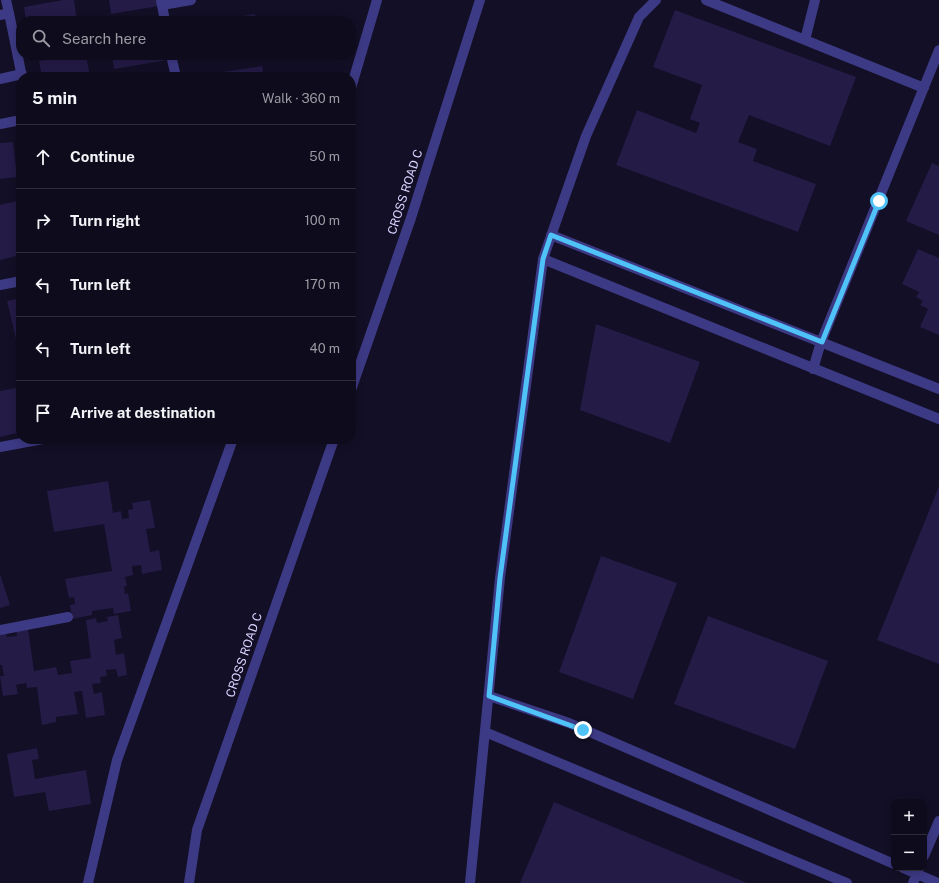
<!DOCTYPE html>
<meta charset="utf-8">
<style>
:root{--surface:#0e0b1c;--page:#171425;--text:#f1f3f6;--muted:#9b9ba3;--line:#2e2b3b}
body{margin:0;font-family:"Public Sans",sans-serif;background:var(--page);color:var(--text)}
.controls{position:absolute;right:12px;bottom:12px;display:grid;overflow:hidden;border-radius:8px;box-shadow:0 2px 10px #0003}
.controls button{width:36px;height:36px;display:grid;place-items:center;padding:0;border:0;border-bottom:1px solid var(--line);background:var(--surface);color:var(--text);font:20px sans-serif}
.stop{position:absolute;width:12px;height:12px;margin:-9px;border:3px solid #4fc3f7;border-radius:50%;background:#fff}
.stop.end{background:#4fc3f7;border-color:#fff;box-shadow:0 1px 4px #0008}
.list{margin:0;padding:0;list-style:none}
h2{display:flex;justify-content:space-between;align-items:center;height:52px;margin:0;padding:0 16px;font-size:17px}
h2 small{font-size:13px;font-weight:400;color:var(--muted)}
.list li{display:grid;grid-template-columns:26px 1fr auto;gap:12px;align-items:center;box-sizing:border-box;height:64px;padding:0 16px;border-top:1px solid var(--line)}
.list b{display:block;font-size:15px;white-space:nowrap}
.list em{font-size:13px;font-style:normal;color:var(--muted)}
.icon{flex:none;width:22px;height:22px;fill:none;stroke:currentColor;stroke-width:2;stroke-linecap:round;stroke-linejoin:round}
.map{position:relative;flex:none;width:939px;height:883px;overflow:hidden}
.search{position:absolute;background:var(--surface);box-shadow:0 2px 10px #0003;left:16px;top:16px;width:340px;height:44px;display:flex;align-items:center;gap:10px;box-sizing:border-box;padding:0 14px;border-radius:16px;color:var(--muted);font-size:15px}
.panel{position:absolute;background:var(--surface);box-shadow:0 2px 10px #0003;left:16px;top:72px;width:340px;height:372px;border-radius:16px}
.map>svg:first-child{display:block}
.building{fill:#241b47}
.lines{fill:none;stroke-linecap:round;stroke-linejoin:round}
.minor{stroke:#3d3a85;stroke-width:10}
.route{stroke:#4fc3f7;stroke-width:5}
.labels{text-anchor:middle;dominant-baseline:central;stroke-width:4;stroke-linejoin:round;paint-order:stroke}
.street-label{font-size:12px;fill:#d9d4ff;stroke:#130f26}
</style>
<div class="map">
<svg width="939" height="883" viewBox="0 0 939 883">
<rect width="100%" height="100%" fill="#130f26"/>
<path class="building" d="M63,0H74L77,21H26L24,7Z
M109,0H158L159,6L111,14Z
M675,10L856,77L830,146L749,115L738,142L757,149L753,161L816,184L798,232L616,165L637,110L696,133L700,123L690,119L702,85L653,67Z
M255,14L257,21H219V20Z
M74,55H86L90,77H42L39,61Z
M112,55H166L167,60L114,69Z
M262,66L264,77H217L216,73Z
M13,142L17,177L0,179V143Z
M932,163L939,166V235L906,221Z
M17,201L21,224V255L0,260V205Z
M918,249L939,258V335L920,327L928,309L920,305L923,301L916,297L919,292L902,284Z
M21,298V352H19L7,301Z
M596,324L700,362L670,443L580,410Z
M21,387V432L0,437V391Z
M108,481L113,513L121,511L122,519L129,518L128,510L133,509L132,503L150,500L155,528L146,529L150,552L159,550L162,570L142,574L141,565L132,566L133,575L125,577L127,586H124L125,594L128,593L131,611L114,614L113,608L92,611V615L72,619L70,605L75,604L74,597L69,598L65,579L112,571L104,524L54,532L47,491Z
M939,486V664L877,640Z
M601,556L677,583L633,699L559,672Z
M0,574L10,605L0,608Z
M118,615L122,638L114,640L116,655L124,653L127,675L118,677L116,669L106,670L107,676L100,677L101,683L92,684L94,694L102,692L105,715L86,718L82,691L74,692L78,714L56,717V722L42,725L37,687L27,688L26,683L16,685L18,694L3,696L0,676H4L2,665H0V633L6,632L7,637L17,636L16,630L28,629L34,671L56,667L58,675L72,673L70,661L91,658L86,620L96,618L97,623L108,621L107,617Z
M708,616L828,661L795,749L674,704Z
M37,748L39,759L32,760L35,779L86,770L91,804L49,811L45,792L14,797L7,754Z
M554,802L747,883H520Z"/>
<g class="lines">
<path class="minor" d="M6,0L9,13
M161,0L165,21
M706,0L924,88
M162,5L191,0
M0,15L9,13L22,77
M805,40L815,0
M171,55L176,77
M0,79L22,74
M351,88L377,0
M0,124L21,120
M551,235L939,389
M543,259L939,419
M0,285L21,281
M813,369L821,342L939,50
M351,390L411,218L480,0
M0,447L43,439
M0,630L68,617
M489,696L569,723L894,864
M485,732L847,883
M924,856L939,821
M903,868L938,883
M88,883L117,760L233,439
M189,883L197,830L334,439
M470,883L500,578L543,259L586,136L639,17L656,0
M913,883L919,868"/>
</g>
<g class="lines">
<path class="route" d="M583,730L489,696L500,578L543,259L551,235L822,342L879,201"/>
</g>
<g class="labels">
<g class="street-label">
<text transform="translate(405 192) rotate(-72)">CROSS ROAD C</text>
<text transform="translate(244 655) rotate(-71)">CROSS ROAD C</text>
</g>
</g>
</svg>
<div class="controls">
<button>+</button>
<button>−</button>
</div>
<div class="stop" style="left:879px;top:201px"></div>
<div class="stop end" style="left:583px;top:730px"></div>
<div class="search"><svg class="icon" aria-label="search" viewBox="0 0 24 24"><circle cx="10" cy="10" r="6"/><path d="M15 15l6 6"/></svg>Search here</div>
<section class="panel">
<h2>5 min<small>Walk · 360 m</small></h2>
<ul class="list">
<li><svg class="icon" aria-label="ahead" viewBox="0 0 24 24"><path d="M12 20V5M6 11l6-6 6 6"/></svg><div><b>Continue</b></div><em>50 m</em></li>
<li><svg class="icon" aria-label="right" viewBox="0 0 24 24"><path d="M7 20v-9h11M14 6l5 5-5 5"/></svg><div><b>Turn right</b></div><em>100 m</em></li>
<li><svg class="icon" aria-label="left" viewBox="0 0 24 24"><path d="M17 20v-9H6M10 6l-5 5 5 5"/></svg><div><b>Turn left</b></div><em>170 m</em></li>
<li><svg class="icon" aria-label="left" viewBox="0 0 24 24"><path d="M17 20v-9H6M10 6l-5 5 5 5"/></svg><div><b>Turn left</b></div><em>40 m</em></li>
<li><svg class="icon" aria-label="arrive" viewBox="0 0 24 24"><path d="M6 21V4h12l-3 4 3 4H6"/></svg><div><b>Arrive at destination</b></div></li>
</ul>
</section>
</div>
